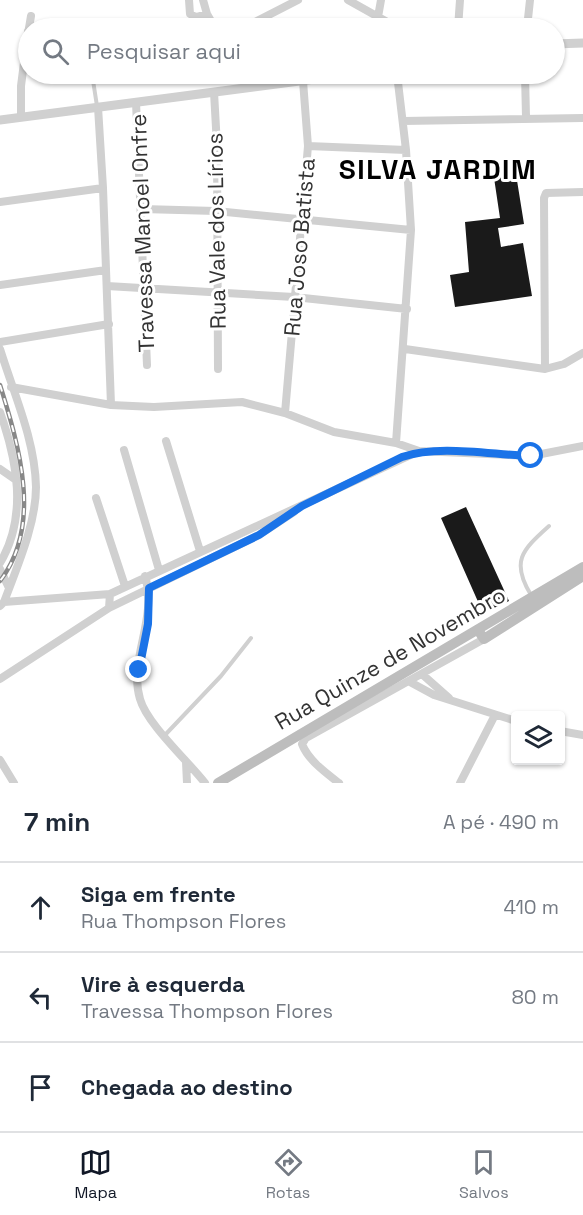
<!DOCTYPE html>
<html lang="pt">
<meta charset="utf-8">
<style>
:root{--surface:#fff;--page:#f6f6f7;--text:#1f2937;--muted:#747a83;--line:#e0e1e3;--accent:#111827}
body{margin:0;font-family:"Space Grotesk",sans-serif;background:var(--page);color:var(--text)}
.controls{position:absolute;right:18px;bottom:18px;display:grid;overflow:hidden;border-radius:6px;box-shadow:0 2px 4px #0004}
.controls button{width:54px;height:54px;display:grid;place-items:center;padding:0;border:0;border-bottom:2px solid var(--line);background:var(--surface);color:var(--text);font:30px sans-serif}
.stop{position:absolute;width:18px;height:18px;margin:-14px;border:4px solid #1a73e8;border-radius:50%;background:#fff}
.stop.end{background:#1a73e8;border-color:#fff;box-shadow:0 2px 6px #0008}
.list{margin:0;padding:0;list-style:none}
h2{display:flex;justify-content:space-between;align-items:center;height:78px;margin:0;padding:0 24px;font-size:26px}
h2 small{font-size:20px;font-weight:400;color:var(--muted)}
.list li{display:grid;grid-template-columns:39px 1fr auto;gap:18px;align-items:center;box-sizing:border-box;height:90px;padding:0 24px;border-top:2px solid var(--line)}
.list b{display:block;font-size:22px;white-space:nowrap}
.list p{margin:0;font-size:20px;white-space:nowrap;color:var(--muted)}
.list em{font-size:20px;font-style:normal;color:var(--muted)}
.icon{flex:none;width:33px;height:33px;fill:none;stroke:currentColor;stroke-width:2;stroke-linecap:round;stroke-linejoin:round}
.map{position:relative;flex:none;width:583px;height:783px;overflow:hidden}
.search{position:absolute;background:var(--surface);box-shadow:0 2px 4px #0004;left:18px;right:18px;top:18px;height:66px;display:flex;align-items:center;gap:15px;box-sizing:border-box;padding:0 21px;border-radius:33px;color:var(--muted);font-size:22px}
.sheet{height:348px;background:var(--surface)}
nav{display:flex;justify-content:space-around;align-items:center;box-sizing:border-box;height:84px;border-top:2px solid var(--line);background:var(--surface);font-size:16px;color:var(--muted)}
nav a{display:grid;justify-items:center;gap:3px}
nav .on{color:var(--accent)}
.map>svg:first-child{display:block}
.building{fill:#1a1a1a}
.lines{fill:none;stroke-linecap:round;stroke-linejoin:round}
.service{stroke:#d0d0d0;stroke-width:4}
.minor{stroke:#d0d0d0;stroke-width:8}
.tertiary{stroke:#d0d0d0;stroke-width:9}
.secondary{stroke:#bdbdbd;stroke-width:10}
.rail-casing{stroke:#888;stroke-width:4.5}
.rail{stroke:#fff;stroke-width:2;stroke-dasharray:7;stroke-linecap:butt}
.route{stroke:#1a73e8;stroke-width:8}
.labels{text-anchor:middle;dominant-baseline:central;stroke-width:6;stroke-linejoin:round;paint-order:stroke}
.street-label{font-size:22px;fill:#333;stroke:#fff}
.district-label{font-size:28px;font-weight:bold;letter-spacing:1.5px;fill:#000;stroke:#fff}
</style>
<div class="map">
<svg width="583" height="783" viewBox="0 0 583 783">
<rect width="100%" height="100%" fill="#fff"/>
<path class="building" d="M515,168L524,224L498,228L501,247L523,243L532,296L455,307L450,275L469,272L465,222L500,218L493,171Z
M466,507L509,601L483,613L441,518Z"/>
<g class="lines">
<path class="service" d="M85,27V28
M92,74L97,106
M531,595C511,562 521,551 549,526
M165,735L221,676L251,638"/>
<path class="minor" d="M189,0L190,14L196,17L207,14L215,28
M203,0L207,14
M348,0L398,28
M378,17L381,0
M29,28L31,16
M243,28L298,0
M458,28L460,0
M527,28L530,0
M525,74L526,117
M214,92L217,146L218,369
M136,102L147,365
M98,107L103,188L111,405
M21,117V86L28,31
M403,121L583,118
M308,146L406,150
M0,202L103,188
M142,209L216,211L411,230
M0,285L106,270
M107,286L294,297L407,309
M0,342L109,324
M0,349C14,394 35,440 36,487C36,524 17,567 4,602L0,606
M405,349L545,369L564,364L583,353
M545,369L544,198L546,193L583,192
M11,387L111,405L154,407L242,402L285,413L334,432L396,443L419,451
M0,412C17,460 28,516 0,563
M285,413L308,146L303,81
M166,441L200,551
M396,443L411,230L406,150L397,74
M124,450L159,570
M0,469L16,480
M96,498L125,586
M0,569L9,588
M145,576C158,619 128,660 140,699C147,724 188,761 205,783
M4,602L110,594L419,451L531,456L583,446
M109,608L259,535L294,512
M423,675L449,698
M0,679L109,608L110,594
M410,682L434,695L516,721
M560,731L583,735
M0,760L14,783
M186,762L187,783
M339,783C326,773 308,760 302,744L306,738L484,639
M460,783L495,715"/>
<path class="tertiary" d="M554,44L583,43
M0,120L353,74"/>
<path class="secondary" d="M478,630L484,639L583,576
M218,783L583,567"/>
<g class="rail-casing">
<path id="rail" d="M0,385C19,446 43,525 0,581"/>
</g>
<use href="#rail" class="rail"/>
</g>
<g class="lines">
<path class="route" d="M139,670L148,624L149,588L259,535L302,506L402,457C439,444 492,455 531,456"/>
</g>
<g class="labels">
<g class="street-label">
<text transform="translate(216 231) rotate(-91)">Rua Vale dos Lírios</text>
<text transform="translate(142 233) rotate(-92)">Travessa Manoel Onfre</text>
<text transform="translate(299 247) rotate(-85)">Rua Joso Batista</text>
<text transform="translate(390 658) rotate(-30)">Rua Quinze de Novembro</text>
</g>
<g class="district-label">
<text x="438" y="169">SILVA JARDIM</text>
</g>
</g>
</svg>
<div class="controls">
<button><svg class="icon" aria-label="layers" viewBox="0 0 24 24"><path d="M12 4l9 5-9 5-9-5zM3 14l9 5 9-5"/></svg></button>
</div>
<div class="stop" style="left:531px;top:456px"></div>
<div class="stop end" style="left:139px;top:670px"></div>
<div class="search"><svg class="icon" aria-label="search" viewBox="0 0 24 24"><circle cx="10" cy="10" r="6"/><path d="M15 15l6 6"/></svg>Pesquisar aqui</div>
</div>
<section class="sheet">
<h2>7 min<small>A pé · 490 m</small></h2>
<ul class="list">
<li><svg class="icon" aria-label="ahead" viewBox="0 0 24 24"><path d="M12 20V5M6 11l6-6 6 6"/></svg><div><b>Siga em frente</b><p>Rua Thompson Flores</p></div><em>410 m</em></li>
<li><svg class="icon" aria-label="left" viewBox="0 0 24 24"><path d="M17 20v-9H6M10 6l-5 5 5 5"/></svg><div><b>Vire à esquerda</b><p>Travessa Thompson Flores</p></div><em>80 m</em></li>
<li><svg class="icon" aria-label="arrive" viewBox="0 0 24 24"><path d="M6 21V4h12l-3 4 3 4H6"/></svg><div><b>Chegada ao destino</b></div></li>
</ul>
</section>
<nav>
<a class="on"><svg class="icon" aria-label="map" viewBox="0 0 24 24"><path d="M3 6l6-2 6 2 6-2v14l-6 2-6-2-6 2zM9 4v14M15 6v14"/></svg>Mapa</a>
<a><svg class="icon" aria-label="directions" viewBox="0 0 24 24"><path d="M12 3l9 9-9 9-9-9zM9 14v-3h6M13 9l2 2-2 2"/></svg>Rotas</a>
<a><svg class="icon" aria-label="saved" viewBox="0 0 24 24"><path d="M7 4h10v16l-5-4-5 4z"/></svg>Salvos</a>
</nav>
